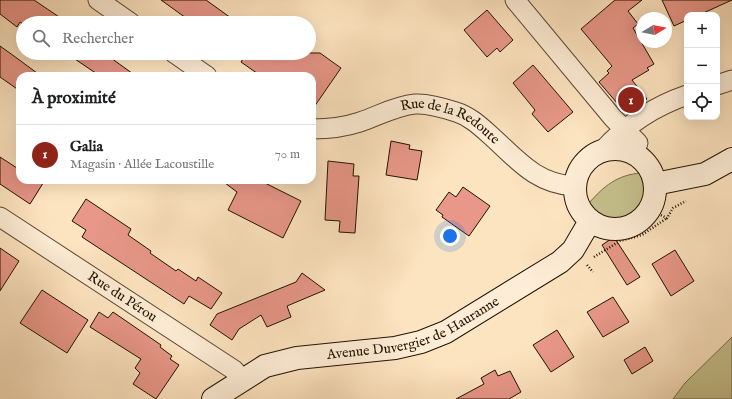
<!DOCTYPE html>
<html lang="fr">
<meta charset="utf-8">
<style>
:root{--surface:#fff;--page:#f6f6f6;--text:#202124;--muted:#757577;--line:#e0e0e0;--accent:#8f2418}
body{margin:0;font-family:"IM FELL English",serif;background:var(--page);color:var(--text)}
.controls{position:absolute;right:12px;top:12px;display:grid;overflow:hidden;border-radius:8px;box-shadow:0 4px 16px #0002}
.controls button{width:36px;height:36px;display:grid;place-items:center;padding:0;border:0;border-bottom:1px solid var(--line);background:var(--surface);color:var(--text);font:20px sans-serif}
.compass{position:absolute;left:636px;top:12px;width:36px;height:36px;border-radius:50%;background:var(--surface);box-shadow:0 4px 16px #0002;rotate:80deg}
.you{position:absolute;left:450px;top:236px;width:14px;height:14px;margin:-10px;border:3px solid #fff;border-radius:50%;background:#1a73e8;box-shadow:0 0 0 6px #1a73e833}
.badge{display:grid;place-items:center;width:26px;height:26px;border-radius:50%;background:var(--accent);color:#fff;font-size:13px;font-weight:700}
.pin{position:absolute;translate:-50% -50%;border:2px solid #fff;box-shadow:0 1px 4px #0006}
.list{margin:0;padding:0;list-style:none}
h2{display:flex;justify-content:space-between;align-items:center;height:52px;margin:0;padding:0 16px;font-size:17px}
h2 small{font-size:13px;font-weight:400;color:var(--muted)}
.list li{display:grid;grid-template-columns:26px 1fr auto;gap:12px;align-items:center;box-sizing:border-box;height:60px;padding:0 16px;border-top:1px solid var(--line)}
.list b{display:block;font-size:15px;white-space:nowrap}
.list p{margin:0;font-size:13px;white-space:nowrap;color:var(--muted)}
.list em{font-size:13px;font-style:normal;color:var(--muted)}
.icon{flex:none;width:22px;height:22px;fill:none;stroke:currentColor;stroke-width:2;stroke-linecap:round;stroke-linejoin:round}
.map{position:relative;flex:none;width:732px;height:399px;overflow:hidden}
.search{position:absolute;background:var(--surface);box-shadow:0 4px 16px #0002;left:16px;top:16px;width:300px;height:44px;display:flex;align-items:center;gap:10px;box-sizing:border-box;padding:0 14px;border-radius:22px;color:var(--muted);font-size:15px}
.panel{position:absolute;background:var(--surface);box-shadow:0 4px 16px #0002;left:16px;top:72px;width:300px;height:112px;border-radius:12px}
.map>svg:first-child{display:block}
.green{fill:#c6c28e;stroke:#746a47}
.building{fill:#e89788;stroke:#221200}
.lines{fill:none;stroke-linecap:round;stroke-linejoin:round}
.minor-casing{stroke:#594630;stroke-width:21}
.secondary-casing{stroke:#221200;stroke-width:24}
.path{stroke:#221200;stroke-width:2.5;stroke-dasharray:1 2;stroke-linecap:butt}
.minor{stroke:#feedd6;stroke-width:19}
.secondary{stroke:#feedd6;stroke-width:22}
.labels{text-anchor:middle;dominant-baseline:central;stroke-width:3;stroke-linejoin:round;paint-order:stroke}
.street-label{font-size:14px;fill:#221200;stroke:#feedd6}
</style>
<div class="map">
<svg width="732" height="399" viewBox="0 0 732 399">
<rect width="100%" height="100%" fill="#fde4c0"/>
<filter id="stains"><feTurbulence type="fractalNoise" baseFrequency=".005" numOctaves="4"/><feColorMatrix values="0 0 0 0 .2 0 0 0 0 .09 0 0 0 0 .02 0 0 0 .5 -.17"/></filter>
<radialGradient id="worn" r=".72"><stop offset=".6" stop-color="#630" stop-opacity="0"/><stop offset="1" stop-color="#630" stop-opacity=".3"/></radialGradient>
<path class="green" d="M641,173C663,206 611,241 589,203C604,186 617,175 641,173Z
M732,337V399H673L685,383Z"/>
<path class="building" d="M0,0H34L68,23L23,24L20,22L17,27L0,14Z
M161,0H206L238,23H193Z
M615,0H642L628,11L638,24L633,28L654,64L647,68L649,70L632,80L647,99L623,110L599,82L609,73L607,71L612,66L581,29Z
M662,0H732L699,15H687V20L674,26Z
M487,10L513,40L500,52L497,48L487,57L464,30Z
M0,46L14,56L41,76H20V91L0,77Z
M66,53H104L136,76H100Z
M247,53H320L341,68L312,110V76H261L241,62Z
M533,65L573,112L548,132L532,114L535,110L513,83Z
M391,141L410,145L409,149L422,151L417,180L386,175Z
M0,157L20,170V180H45L30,204L0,184Z
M328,161L354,164L353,176H359L355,233L339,232L340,221L325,220Z
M221,180H259L301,201L283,238L228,210L237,192Z
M463,187L490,206L469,236L442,217L443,215L436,210L449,192L456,197Z
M86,199L131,229L128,235L151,251L150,253L176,271L178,269L196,281L198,277L222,293L211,309L189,296L184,304L82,237L86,230L72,221Z
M614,237L640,277L627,285L602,245Z
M0,248L19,261L0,291Z
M675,250L694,281L671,296L652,264Z
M302,273L325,290L287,306L291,317L267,327L261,315L239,329L232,340L210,325L217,314L296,282Z
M42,290L88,320L67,353L20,323Z
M613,297L629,322L603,337L587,312Z
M99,312L108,318L113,312L161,345L160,347L172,356L170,359L179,365L156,399L133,384L140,373L135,368L141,359L90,327Z
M557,330L574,357L551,372L533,345Z
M645,347L653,361L632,374L624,360Z
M495,370L498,376L510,371L521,392L509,399H456L484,384L481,378Z"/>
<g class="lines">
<g class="minor-casing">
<g id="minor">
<path d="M98,0L131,23"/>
<path d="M515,0L613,118L638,143"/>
<path d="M174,53L207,76"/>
<path d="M717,85L732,80"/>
<path id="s1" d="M312,129C328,129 345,127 360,122C378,116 395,106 415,104C428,103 444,108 456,112C469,116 479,125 489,134C516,158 535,184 574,186"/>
<path d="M603,150C626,125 655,106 687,95"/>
<path id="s2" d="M0,217L234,370L242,379"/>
</g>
</g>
<g class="secondary-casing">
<g id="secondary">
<circle cx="615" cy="189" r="40"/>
<path d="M655,184L705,174L732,159"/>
<path id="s3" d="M213,399L265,366L297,358L395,348L421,342L446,332L560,262L573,250L590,221"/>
</g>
</g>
<path class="path" d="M650,210L667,218L673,208L686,201
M594,257L620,241L642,235L667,218
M587,265L593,272"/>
<use href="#minor" class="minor"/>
<use href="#secondary" class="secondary"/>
</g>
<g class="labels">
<g class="street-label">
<text stroke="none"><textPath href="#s1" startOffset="146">Rue de la Redoute</textPath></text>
<text stroke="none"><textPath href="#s2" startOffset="146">Rue du Pérou</textPath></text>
<text stroke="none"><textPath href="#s3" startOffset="216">Avenue Duvergier de Hauranne</textPath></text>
</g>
</g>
<rect width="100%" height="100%" filter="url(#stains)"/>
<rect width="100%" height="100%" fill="url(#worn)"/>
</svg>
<div class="controls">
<button>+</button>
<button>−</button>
<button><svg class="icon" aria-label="locate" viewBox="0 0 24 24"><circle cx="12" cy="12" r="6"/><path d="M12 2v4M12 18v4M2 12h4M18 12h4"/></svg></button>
</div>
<svg class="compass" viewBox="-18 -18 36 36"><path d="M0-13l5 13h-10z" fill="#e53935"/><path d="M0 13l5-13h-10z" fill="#757577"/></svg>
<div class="you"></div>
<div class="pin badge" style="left:631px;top:100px">1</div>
<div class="search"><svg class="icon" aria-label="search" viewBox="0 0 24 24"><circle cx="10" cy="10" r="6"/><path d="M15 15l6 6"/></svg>Rechercher</div>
<section class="panel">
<h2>À proximité<small></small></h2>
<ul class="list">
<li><span class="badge">1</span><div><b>Galia</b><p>Magasin · Allée Lacoustille</p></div><em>70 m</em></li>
</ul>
</section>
</div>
